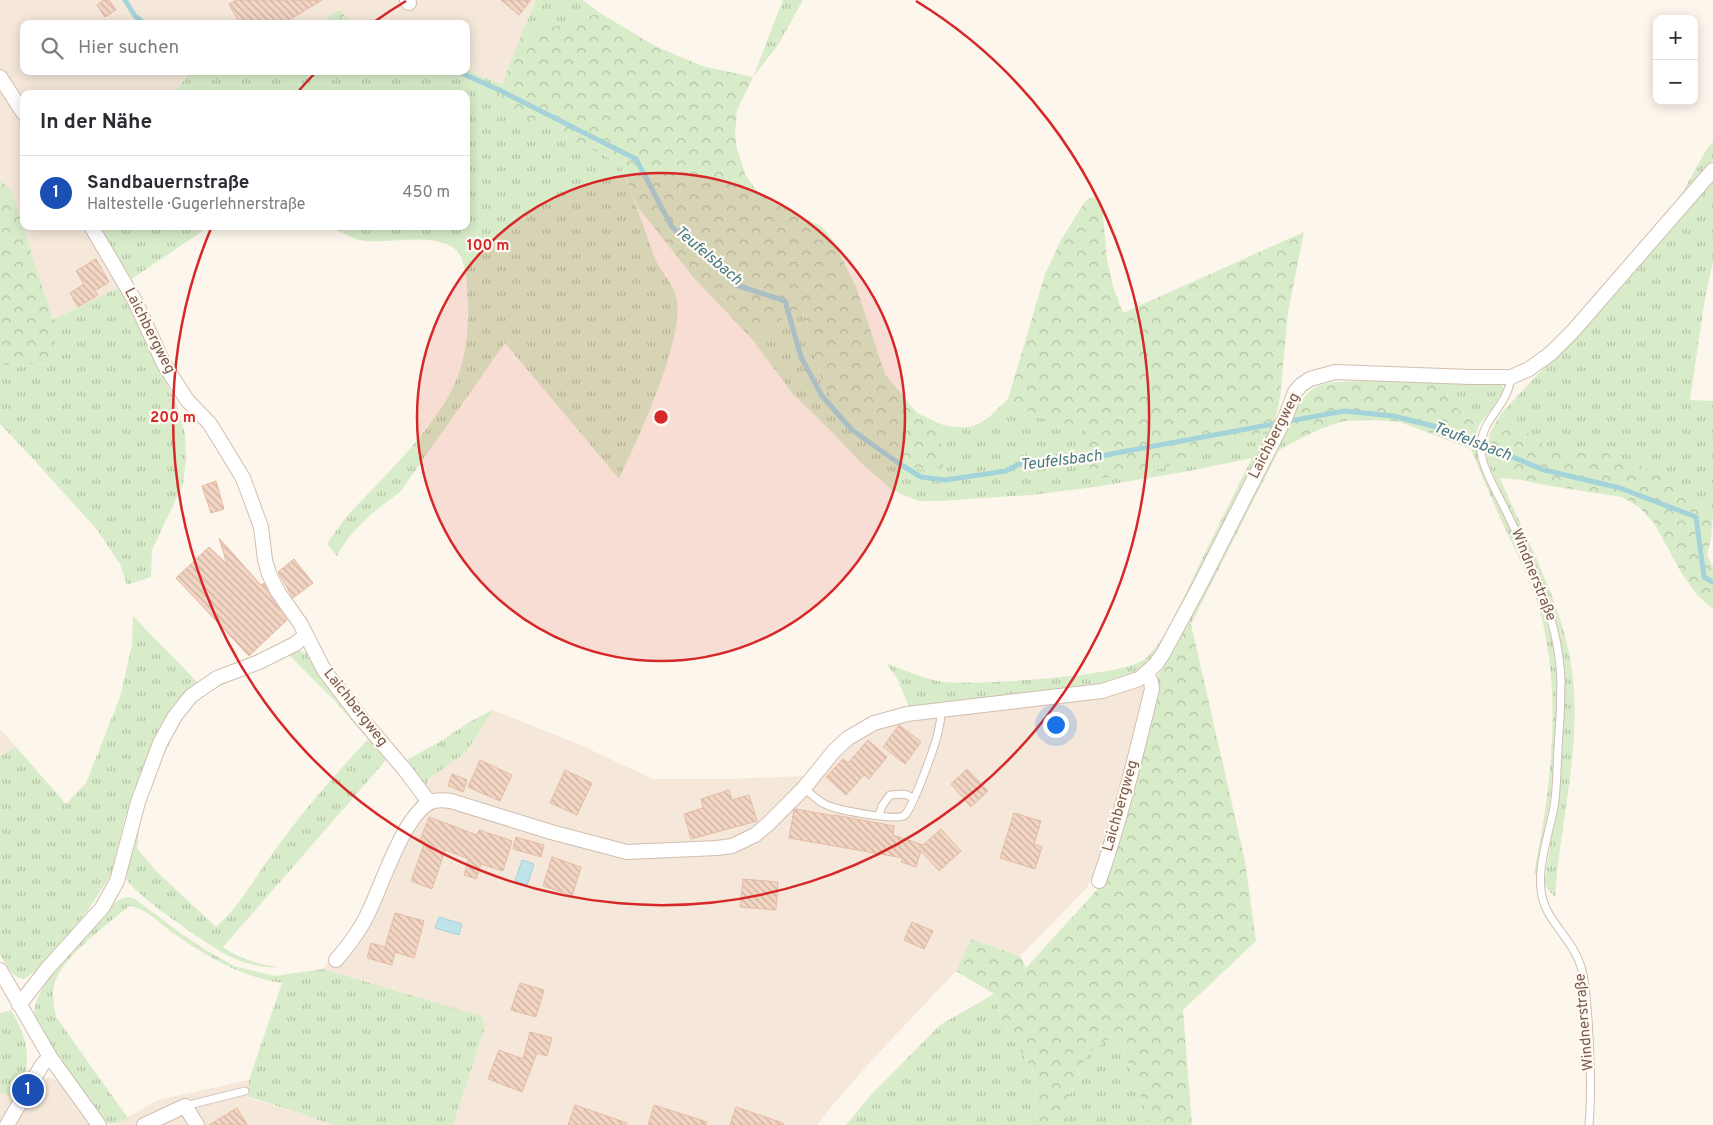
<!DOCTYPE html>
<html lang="de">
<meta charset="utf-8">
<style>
:root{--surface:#fff;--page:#f2f2f3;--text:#2b2b33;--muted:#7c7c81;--line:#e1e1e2;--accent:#2563eb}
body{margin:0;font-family:Overpass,sans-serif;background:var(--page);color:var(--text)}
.controls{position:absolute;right:15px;top:15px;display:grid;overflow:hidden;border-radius:10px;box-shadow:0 2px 12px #0003}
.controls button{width:45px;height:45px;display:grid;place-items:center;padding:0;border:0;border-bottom:1px solid var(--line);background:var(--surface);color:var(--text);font:25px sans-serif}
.you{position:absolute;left:1055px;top:724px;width:18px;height:18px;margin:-12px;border:4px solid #fff;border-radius:50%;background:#1a73e8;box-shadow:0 0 0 8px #1a73e833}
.badge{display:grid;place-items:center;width:32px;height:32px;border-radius:50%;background:var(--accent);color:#fff;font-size:16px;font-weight:700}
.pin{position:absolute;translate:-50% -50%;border:2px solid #fff;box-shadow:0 1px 5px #0006}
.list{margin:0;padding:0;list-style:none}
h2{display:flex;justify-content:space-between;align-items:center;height:65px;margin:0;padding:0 20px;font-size:21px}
h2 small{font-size:16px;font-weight:400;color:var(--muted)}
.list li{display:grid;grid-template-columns:32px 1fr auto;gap:15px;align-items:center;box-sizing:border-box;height:75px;padding:0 20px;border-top:1px solid var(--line)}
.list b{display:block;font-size:19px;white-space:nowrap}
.list p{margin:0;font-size:16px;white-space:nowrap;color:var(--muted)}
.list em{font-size:16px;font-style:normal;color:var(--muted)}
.icon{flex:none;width:28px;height:28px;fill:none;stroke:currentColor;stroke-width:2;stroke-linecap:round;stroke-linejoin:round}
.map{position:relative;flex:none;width:1713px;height:1125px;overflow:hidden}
.search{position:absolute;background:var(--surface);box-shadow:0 2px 12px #0003;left:20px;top:20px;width:450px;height:55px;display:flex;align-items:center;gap:12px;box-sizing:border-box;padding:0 18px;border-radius:10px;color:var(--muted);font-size:19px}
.panel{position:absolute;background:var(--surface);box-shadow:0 2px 12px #0003;left:20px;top:90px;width:450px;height:140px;border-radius:10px}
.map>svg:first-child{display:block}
.residential{fill:#f5e8da}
.grass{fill:url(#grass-tufts)}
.forest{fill:url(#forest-crowns)}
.water{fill:#bfe3e8;stroke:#a5d3da}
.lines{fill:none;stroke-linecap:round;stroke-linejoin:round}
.stream{stroke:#a5d3da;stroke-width:5}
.building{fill:url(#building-back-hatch);stroke:#e6bba3}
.service-casing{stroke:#d1beb0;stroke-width:9}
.minor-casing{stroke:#d1beb0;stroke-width:16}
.service{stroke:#fff;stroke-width:7}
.minor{stroke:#fff;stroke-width:14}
.ring{fill:none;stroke:#d62828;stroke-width:2.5}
.labels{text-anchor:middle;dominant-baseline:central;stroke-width:4.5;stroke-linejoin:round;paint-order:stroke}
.street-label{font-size:15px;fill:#7a5c4d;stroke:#fffaf3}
.water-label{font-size:16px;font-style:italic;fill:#437c86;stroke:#fffaf3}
.centre{fill:#d62828;stroke:#fffaf3;stroke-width:2.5}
.ring-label{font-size:15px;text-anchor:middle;font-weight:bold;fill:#d62828;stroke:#fffaf3;stroke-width:4.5;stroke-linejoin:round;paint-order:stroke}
</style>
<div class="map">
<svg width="1713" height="1125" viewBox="0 0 1713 1125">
<defs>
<pattern id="grass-tufts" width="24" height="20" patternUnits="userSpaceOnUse" patternTransform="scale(1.25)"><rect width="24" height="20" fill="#d8ecc9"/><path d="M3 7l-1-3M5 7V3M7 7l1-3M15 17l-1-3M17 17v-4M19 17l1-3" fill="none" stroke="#b4c2a5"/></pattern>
<pattern id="forest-crowns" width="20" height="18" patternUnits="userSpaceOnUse" patternTransform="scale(1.25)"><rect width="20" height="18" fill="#d8ecc9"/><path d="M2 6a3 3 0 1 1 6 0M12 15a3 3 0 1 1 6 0" fill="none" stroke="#b4c2a5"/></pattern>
<pattern id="building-back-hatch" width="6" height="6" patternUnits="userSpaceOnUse" patternTransform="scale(1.25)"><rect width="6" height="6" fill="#f3d5c3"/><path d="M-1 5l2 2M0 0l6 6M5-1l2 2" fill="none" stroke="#cab0a1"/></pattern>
</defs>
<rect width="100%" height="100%" fill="#fdf6ec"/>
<path class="residential" d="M0,0H536L502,84L466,70V24H353L339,10L319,24H24V71H191L174,94H24V226H99L121,286L53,320L11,189L0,181Z
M1142,685L1149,688L1105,851L1087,888L1020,956L971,939L956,971L872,1060L827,1112L817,1125H453L485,1027L408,994L323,969L361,917L395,837L430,778L466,752L493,710L576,743L653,779H728L803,776L815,782L840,752L867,733L886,723Z
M0,729L16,747L0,756Z
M50,1077L58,1081L69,1094L90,1125H15L40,1080Z
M249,1080L248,1098L303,1114L333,1125H115L158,1100Z
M0,1092L16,1099L1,1125H0Z"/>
<path class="grass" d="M536,0H583L600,13L521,36Z
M783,0H803L778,45L753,77Z
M466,70L502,84L498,104L620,163C632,194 643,225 654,256C659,270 672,282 676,296C687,335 637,441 619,479L505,343L400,492C376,509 350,530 337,556L327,544C334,534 341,523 349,514C385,475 444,421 460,370C467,348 469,322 468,299C467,287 466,260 457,251C438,231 390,244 365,241C354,240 340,231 330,226H466V94H174L191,71Z
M1713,142V160L1681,195L1708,147Z
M1713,176V262L1705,298L1690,400L1713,401V515L1668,476L1598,450L1554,451L1500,415L1534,378L1575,339Z
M99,226H210L130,280Z
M121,286L177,405L185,433L186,460L183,484L152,550L151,577L127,585L120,564L98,531L35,461L0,424V365L57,363L53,320Z
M802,307L821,379L918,469L944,473L940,424C977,433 983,423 1008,399L1036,416L1084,431L1092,479L1162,468L1273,429L1159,651L1134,676L1115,683L1005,697L909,707L898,680L886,663C905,670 923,679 943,682C975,685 1124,677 1145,659C1163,644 1180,605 1190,584C1210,542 1231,500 1252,458L1189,471L1095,487L1031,495L939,501H920L905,496L890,488L861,463L834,434L793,394L752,339Z
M1447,381L1501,384L1505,390C1499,403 1487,413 1479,426L1448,401Z
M1284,434L1296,441L1279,450L1191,624L1185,627Z
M1471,449L1477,450L1482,466L1536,587L1552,638L1557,680L1554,764L1549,812L1537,877L1534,873C1550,793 1561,709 1544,628C1537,591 1518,556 1502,522C1491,498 1481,474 1471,449Z
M1486,451L1489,458L1522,480L1500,478C1524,535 1556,591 1569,653C1586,734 1560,817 1555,897L1544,885L1553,827L1561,650L1549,599L1492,472L1487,459Z
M133,616L197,682L183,694L172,706L161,727L139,780L125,817L111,875L86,913L39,968L24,979C11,977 7,965 0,955V756L16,747L66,804L86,783L120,697L132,645Z
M295,650L302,651L307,654L319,675L338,702L387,759L223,947C240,959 260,965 280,967C263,968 244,964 229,956C214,949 129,891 127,879C126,872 129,863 130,857C136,822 148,791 161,759C168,741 175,721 188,706C199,694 222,682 237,678C223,684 209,691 197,701C177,718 148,790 141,818C139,828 138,838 137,848L156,871L216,927C240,906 254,879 272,854C301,813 334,776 368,739L333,699L288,654Z
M493,710L466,752L430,778L426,785C417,777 412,771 408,759L438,743L471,721Z
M128,897L135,899L179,932L207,951L234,966L274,976L323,969L481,1016L485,1027L453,1125H333L303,1114L248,1097L249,1080L282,983C244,978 208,957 177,936C162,926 147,908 129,906C109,923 58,960 54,986C52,996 54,1007 56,1017L128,1118C121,1122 114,1125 106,1123L58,1054L55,1056C49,1045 38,1030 35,1018C28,988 94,925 115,903L121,899Z
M994,994L1001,1018L1036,1077L1035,1125H846L871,1095L940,1025Z
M11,1010C22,1028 30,1048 26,1069C24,1079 19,1089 16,1099L0,1092V1013Z
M1118,1033L1148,1118L1146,1125H1068L1067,1102L1088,1053Z"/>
<path class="forest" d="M339,10L353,24H319Z
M600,13L653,45L702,66L753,77L737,110L735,133L737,149L746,176L756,190L772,202L822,227L833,240L856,287L885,374L917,413L940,424L944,473L917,469L842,416L821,379L802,307L752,339L694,278L637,206L620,163L497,104L502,84L521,36Z
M0,181L11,189L53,320L57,363L0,365Z
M1089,198H1096L1102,205L1107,259L1113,286L1123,313L1304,232L1288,312L1280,398L1273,429L1162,468L1092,480L1084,431L1036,416L1008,399L1045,274L1061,240L1084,203Z
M1369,381H1447L1448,401L1479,426L1471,449L1400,422L1373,420L1344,421L1320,429L1296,441L1284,434C1310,381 1310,382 1369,381Z
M1500,415L1554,451L1598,450L1668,476L1713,515L1711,539L1707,555L1713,567V609L1698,596L1682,574L1654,523L1639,507L1622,497L1544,485L1522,480L1489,458L1486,451L1490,433Z
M1191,624L1245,861L1256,941L1183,1010L1192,1125H1146L1148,1118L1118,1033L1088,1053L1067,1102L1068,1125H1035L1036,1077L1001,1018L994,994L956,971L971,939L1020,956L1026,968L1104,882L1136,785L1158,675L1185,627Z"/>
<path class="water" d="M522,860L534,864L527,885L515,881Z
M439,917L462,924L459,935L435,928Z"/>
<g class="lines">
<path class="stream" d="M125,0L135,16L145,24
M457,71L499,90L636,159L672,227L736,285L785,301L801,357L822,396L852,430L900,464L921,477L945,480L1006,471L1019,464L1047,465L1056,461L1068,462L1344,411L1393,416L1445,429L1544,470L1620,488L1696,517L1704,577L1713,582"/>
</g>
<path class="building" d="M104,0H109L116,10L105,17L97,5Z
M237,0H322L282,24H240L229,4Z
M501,0H531L519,15Z
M96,259L109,282L95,291L98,295L78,307L70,293L84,284L76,271Z
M216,481L224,509L211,513L202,486Z
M219,538L261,585L264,583L271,597L287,620L249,656L176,578L209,547L227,564Z
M294,559L313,583L293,598L278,572Z
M899,725L921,742L905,764L883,747Z
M868,740L887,757L869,779L864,775L846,795L826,777L843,759L848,763Z
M480,760L512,775L500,801L468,787Z
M967,769L988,791L971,807L951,784Z
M565,770L592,783L577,815L550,803Z
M452,774L467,780L463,792L448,786Z
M729,790L732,800L749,795L757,821L691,839L684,814L703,808L701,799Z
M796,809L835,816V815L894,826L893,835L923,845L941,829L961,851L939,871L921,851L916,867L901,862L903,858L789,838L794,810Z
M1014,813L1041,821L1034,844L1042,847L1035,869L1000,858Z
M429,817L477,835L479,830L512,841L503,871L481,864L476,879L464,875L469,859L445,850L432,889L411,881L425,842L420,840Z
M516,837L544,845L541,857L513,849Z
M552,857L581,867L572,896L543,886Z
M743,879L778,882L776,910L740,907Z
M395,913L424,921L414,958L395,952L392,965L367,958L371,943L385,947Z
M912,922L933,931L924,949L904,940Z
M520,983L544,990L536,1017L511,1010Z
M530,1032L552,1038L547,1056L537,1053L522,1092L488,1079L499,1050L523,1059Z
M575,1105L627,1123L626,1125H568Z
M654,1105L707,1122L706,1125H648Z
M736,1107L783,1123V1125H730Z
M237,1108L247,1125H209Z"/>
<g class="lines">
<g class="service-casing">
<path id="service" d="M1511,377C1508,408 1478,420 1481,452C1483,470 1499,496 1507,513C1533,567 1559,620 1561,681C1561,703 1560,726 1558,748C1557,767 1557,788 1554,807C1549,834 1536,869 1542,896C1547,921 1570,937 1579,961C1586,979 1586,999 1588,1019C1590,1054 1592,1090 1589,1125
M804,788C812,795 820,803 829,806C840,810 898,822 905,815C913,807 935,746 938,733C940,725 941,718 941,710
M879,816L882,806L890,795L904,794L914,798
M185,1106L245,1091"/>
</g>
<g class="minor-casing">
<path id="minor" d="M407,0L409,3
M0,77L24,114
M91,226L135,301L164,364L187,400L210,424L243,478L261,527L265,560L269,574L278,592L300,623L324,670L360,717L405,770L429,802
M1099,881C1121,818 1136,754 1152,689L1151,682L1147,673
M336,960C349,945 362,928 370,909C383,882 403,818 429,803C435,799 444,800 451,801L551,832L627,852L717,848L732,846L755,835L767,825L804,788L834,751L848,738L874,723L907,714L1102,691L1139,679L1156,664L1164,652L1199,587L1286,416L1295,392L1301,385L1310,379L1335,372L1471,377H1511L1529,369L1550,354L1574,330L1713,170
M0,970L50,1057L99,1125
M19,1005L47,969L102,908L117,881L138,802L160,743L175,716L191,696L217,678L259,662L295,644L306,635
M7,1125L42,1065L50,1057
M144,1125L185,1106L197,1125"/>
</g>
<use href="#service" class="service"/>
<use href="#minor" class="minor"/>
</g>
<circle cx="661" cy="417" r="244" fill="#d62828" fill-opacity=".12"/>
<g class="ring">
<circle cx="661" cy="417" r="244"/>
<path d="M296 94A488 488 0 0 1 316 72M374 22A488 488 0 0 1 406 1M916 1A488 488 0 1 1 212 226"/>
</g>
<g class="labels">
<g class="street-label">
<text transform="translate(149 331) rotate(63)">Laichbergweg</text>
<text transform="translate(1275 436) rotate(-63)">Laichbergweg</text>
<text transform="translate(1533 575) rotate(68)">Windnerstraße</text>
<text transform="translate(355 708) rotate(52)">Laichbergweg</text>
<text transform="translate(1121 806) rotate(-74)">Laichbergweg</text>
<text transform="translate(1585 1022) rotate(-95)">Windnerstraße</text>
</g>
<g class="water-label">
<text transform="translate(708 256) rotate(40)">Teufelsbach</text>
<text transform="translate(1472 442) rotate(21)">Teufelsbach</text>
<text transform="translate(1061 461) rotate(-7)">Teufelsbach</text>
</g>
</g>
<circle cx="661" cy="417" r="8" class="centre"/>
<g class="ring-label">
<text x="488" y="250">100 m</text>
<text x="173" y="422">200 m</text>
</g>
</svg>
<div class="controls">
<button>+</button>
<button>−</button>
</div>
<div class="you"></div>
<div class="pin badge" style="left:28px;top:1090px;background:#1a4fb4">1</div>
<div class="search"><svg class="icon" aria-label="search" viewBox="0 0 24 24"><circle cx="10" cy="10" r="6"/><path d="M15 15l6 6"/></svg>Hier suchen</div>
<section class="panel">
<h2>In der Nähe<small></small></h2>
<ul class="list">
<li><span class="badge" style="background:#1a4fb4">1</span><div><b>Sandbauernstraße</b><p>Haltestelle · Gugerlehnerstraße</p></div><em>450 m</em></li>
</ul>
</section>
</div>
